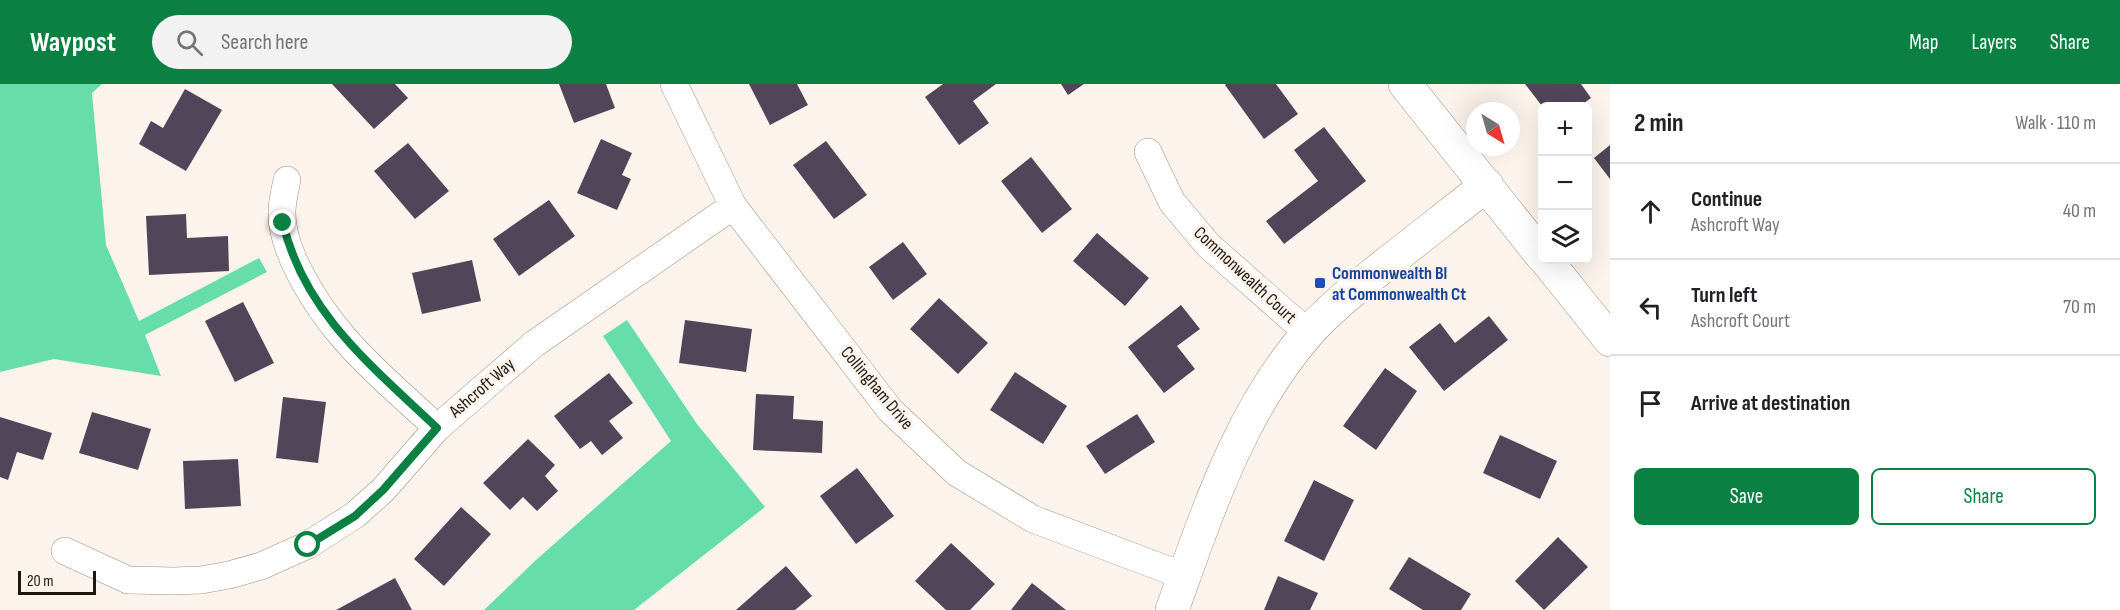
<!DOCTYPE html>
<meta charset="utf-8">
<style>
:root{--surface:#fff;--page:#f2f2f2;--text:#202124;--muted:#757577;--line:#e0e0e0;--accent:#0b8043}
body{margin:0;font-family:"Sofia Sans Condensed",sans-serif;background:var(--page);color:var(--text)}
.controls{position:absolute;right:18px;top:18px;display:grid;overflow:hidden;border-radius:9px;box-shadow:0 6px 24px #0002}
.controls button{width:54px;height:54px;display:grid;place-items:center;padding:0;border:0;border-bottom:2px solid var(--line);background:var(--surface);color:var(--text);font:30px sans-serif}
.compass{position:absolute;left:1466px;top:18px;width:54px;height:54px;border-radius:50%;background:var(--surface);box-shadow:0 6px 24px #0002;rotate:143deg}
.scale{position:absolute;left:18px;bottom:15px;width:78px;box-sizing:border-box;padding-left:6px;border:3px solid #1d170f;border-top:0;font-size:16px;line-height:21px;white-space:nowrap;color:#1d170f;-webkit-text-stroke:4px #fcf4ec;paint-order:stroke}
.stop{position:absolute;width:18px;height:18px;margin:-14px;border:4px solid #0b8043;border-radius:50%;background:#fff}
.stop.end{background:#0b8043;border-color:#fff;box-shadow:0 2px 6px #0008}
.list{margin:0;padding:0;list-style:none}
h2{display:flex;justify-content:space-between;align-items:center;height:78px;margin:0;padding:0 24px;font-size:26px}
h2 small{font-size:20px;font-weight:400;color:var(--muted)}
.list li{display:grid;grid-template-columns:39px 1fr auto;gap:18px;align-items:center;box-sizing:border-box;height:96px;padding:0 24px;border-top:2px solid var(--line)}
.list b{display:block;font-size:22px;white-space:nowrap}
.list p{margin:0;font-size:20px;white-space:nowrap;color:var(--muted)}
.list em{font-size:20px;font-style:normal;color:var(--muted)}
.actions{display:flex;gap:12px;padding:18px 24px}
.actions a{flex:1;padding:14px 0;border:2px solid var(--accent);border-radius:9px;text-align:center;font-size:21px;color:var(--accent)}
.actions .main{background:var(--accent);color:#fff}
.icon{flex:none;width:33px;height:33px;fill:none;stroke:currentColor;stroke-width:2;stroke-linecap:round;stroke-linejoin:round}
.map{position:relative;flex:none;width:1610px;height:526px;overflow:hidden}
header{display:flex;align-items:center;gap:36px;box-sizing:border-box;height:84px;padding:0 30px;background:var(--accent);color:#fff}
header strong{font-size:28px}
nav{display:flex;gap:33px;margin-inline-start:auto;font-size:21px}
.search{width:420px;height:54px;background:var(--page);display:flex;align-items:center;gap:15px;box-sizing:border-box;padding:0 21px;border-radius:33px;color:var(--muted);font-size:22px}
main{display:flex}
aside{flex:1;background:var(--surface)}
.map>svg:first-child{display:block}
.forest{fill:#67ddac}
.building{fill:#514659}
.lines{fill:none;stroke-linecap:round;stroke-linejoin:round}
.minor-casing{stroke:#a3907d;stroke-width:28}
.tertiary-casing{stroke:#a3907d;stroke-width:34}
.minor{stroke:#fff;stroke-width:27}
.tertiary{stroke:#fff;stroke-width:33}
.route{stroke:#0b8043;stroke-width:8}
.transit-dot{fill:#1a4fb4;stroke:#fcf4ec;stroke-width:2}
.labels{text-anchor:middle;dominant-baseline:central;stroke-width:6;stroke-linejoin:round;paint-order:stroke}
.transit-label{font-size:18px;font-weight:bold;fill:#164399;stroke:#fcf4ec;text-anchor:start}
.street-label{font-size:18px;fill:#1d170f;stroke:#fcf4ec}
</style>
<header>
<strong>Waypost</strong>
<div class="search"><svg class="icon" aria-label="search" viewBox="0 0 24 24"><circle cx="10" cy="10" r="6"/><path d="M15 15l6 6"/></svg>Search here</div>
<nav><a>Map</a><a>Layers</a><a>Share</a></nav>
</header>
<main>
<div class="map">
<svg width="1610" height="526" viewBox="0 0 1610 526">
<rect width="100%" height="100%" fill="#fcf4ec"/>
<path class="forest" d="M0,0H102L92,9L106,161L139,237L259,174L267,188L145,251L161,292L54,275L0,288Z
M627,236L697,340L765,423L634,526H484L536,476L671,357L603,252Z"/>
<path class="building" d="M332,0H395L408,14L374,45Z
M559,0H606L615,24L574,39Z
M749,0H797L808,21L770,41Z
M943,0H996L973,17L989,39L959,61L925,13Z
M1061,0H1084L1068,11Z
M1226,0H1276L1298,30L1264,55L1225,1Z
M1525,0H1581L1591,14L1580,22H1542Z
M185,5L222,26L186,87L139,60L151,37L163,44Z
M1324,43L1366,97L1284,160L1266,137L1318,97L1294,66Z
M601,55L632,69L622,91L631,95L617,126L577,109Z
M826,57L867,111L834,135L793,81Z
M408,59L449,107L415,135L374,87Z
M1610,61V95L1594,74Z
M1031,73L1072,125L1042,149L1001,97Z
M549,116L575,152L519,192L493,155Z
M186,130L187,154L228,152L229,187L149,191L146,132Z
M1097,149L1149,194L1125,222L1073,177Z
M903,158L927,190L893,216L869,183Z
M472,176L481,217L422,230L412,189Z
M939,214L988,259L958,290L910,245Z
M243,218L274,279L235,298L205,237Z
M1181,221L1200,245L1177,262L1195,285L1164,309L1128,263Z
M1489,232L1508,256L1444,307L1409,263L1440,239L1455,259Z
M685,236L752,245L746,288L679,279Z
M1385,284L1417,307L1376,366L1343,342Z
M1015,288L1067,322L1043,360L990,326Z
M609,289L633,319L609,337L623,354L602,371L591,357L580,365L554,332Z
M756,310L794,312L793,335L823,337L822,369L753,366Z
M283,313L326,318L318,379L276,374Z
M92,328L151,345L138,386L79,369Z
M1137,330L1155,358L1105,390L1086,362Z
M0,333L52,349L43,376L17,368L8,396L0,393Z
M1500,351L1557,377L1540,415L1483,389Z
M528,355L555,381L545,392L558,407L537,427L523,413L510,426L483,399Z
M238,375L241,422L185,425L183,377Z
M857,384L894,432L856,460L820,412Z
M1314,396L1354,416L1324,477L1284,457Z
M461,423L491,450L444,502L414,475Z
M1558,453L1588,483L1544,526L1515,497Z
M951,459L995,500L970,526H946L915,497Z
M1409,473L1471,510L1461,526H1423L1389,505Z
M786,482L812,512L795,526H736Z
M1278,492L1318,509L1310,526H1264Z
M395,494L412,526H336Z
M1032,499L1066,526H1011Z"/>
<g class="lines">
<g class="minor-casing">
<path id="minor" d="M674,0L733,122L890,326L957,389L1033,435L1184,492
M1148,68L1172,118L1208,161L1308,249
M287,96C285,106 282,117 282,128C281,168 318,224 344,254C370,285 408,316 437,344
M65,467L128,496L174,497L201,496L229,491L261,482L308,461L355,431L383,406L437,344L534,260L733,122"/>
</g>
<g class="tertiary-casing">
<path id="tertiary" d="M1405,0L1542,172
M1546,176L1610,256
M1172,526C1207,430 1239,328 1308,249C1331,223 1359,202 1386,180C1420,154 1453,127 1487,101"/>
</g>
<use href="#minor" class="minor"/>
<use href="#tertiary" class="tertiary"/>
</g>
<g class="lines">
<path class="route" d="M283,139C304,229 373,283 437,344L383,406L355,432L308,461"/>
</g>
<rect class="transit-dot" x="1314" y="193" width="12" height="12" rx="3"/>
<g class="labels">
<g class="transit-label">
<text x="1332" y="189">Commonwealth Bl<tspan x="1332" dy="21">at Commonwealth Ct</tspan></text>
</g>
<g class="street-label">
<text transform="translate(1245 191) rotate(43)">Commonwealth Court</text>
<text transform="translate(482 304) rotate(-41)">Ashcroft Way</text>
<text transform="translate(877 304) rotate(50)">Collingham Drive</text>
</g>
</g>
</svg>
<div class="controls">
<button>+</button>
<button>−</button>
<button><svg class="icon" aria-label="layers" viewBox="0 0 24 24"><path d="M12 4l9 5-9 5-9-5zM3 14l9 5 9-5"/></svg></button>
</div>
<svg class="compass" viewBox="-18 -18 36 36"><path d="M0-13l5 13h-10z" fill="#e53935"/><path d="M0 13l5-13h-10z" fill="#757577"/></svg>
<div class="scale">20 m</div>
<div class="stop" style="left:308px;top:461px"></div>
<div class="stop end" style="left:283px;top:139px"></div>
</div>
<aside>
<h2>2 min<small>Walk · 110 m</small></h2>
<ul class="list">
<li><svg class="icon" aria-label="ahead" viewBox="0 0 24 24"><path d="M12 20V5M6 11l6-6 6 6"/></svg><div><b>Continue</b><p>Ashcroft Way</p></div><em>40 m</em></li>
<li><svg class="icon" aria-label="left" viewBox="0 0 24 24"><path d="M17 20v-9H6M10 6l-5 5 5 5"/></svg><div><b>Turn left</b><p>Ashcroft Court</p></div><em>70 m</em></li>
<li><svg class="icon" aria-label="arrive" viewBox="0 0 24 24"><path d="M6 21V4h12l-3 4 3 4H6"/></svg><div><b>Arrive at destination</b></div></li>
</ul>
<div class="actions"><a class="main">Save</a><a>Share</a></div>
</aside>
</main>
